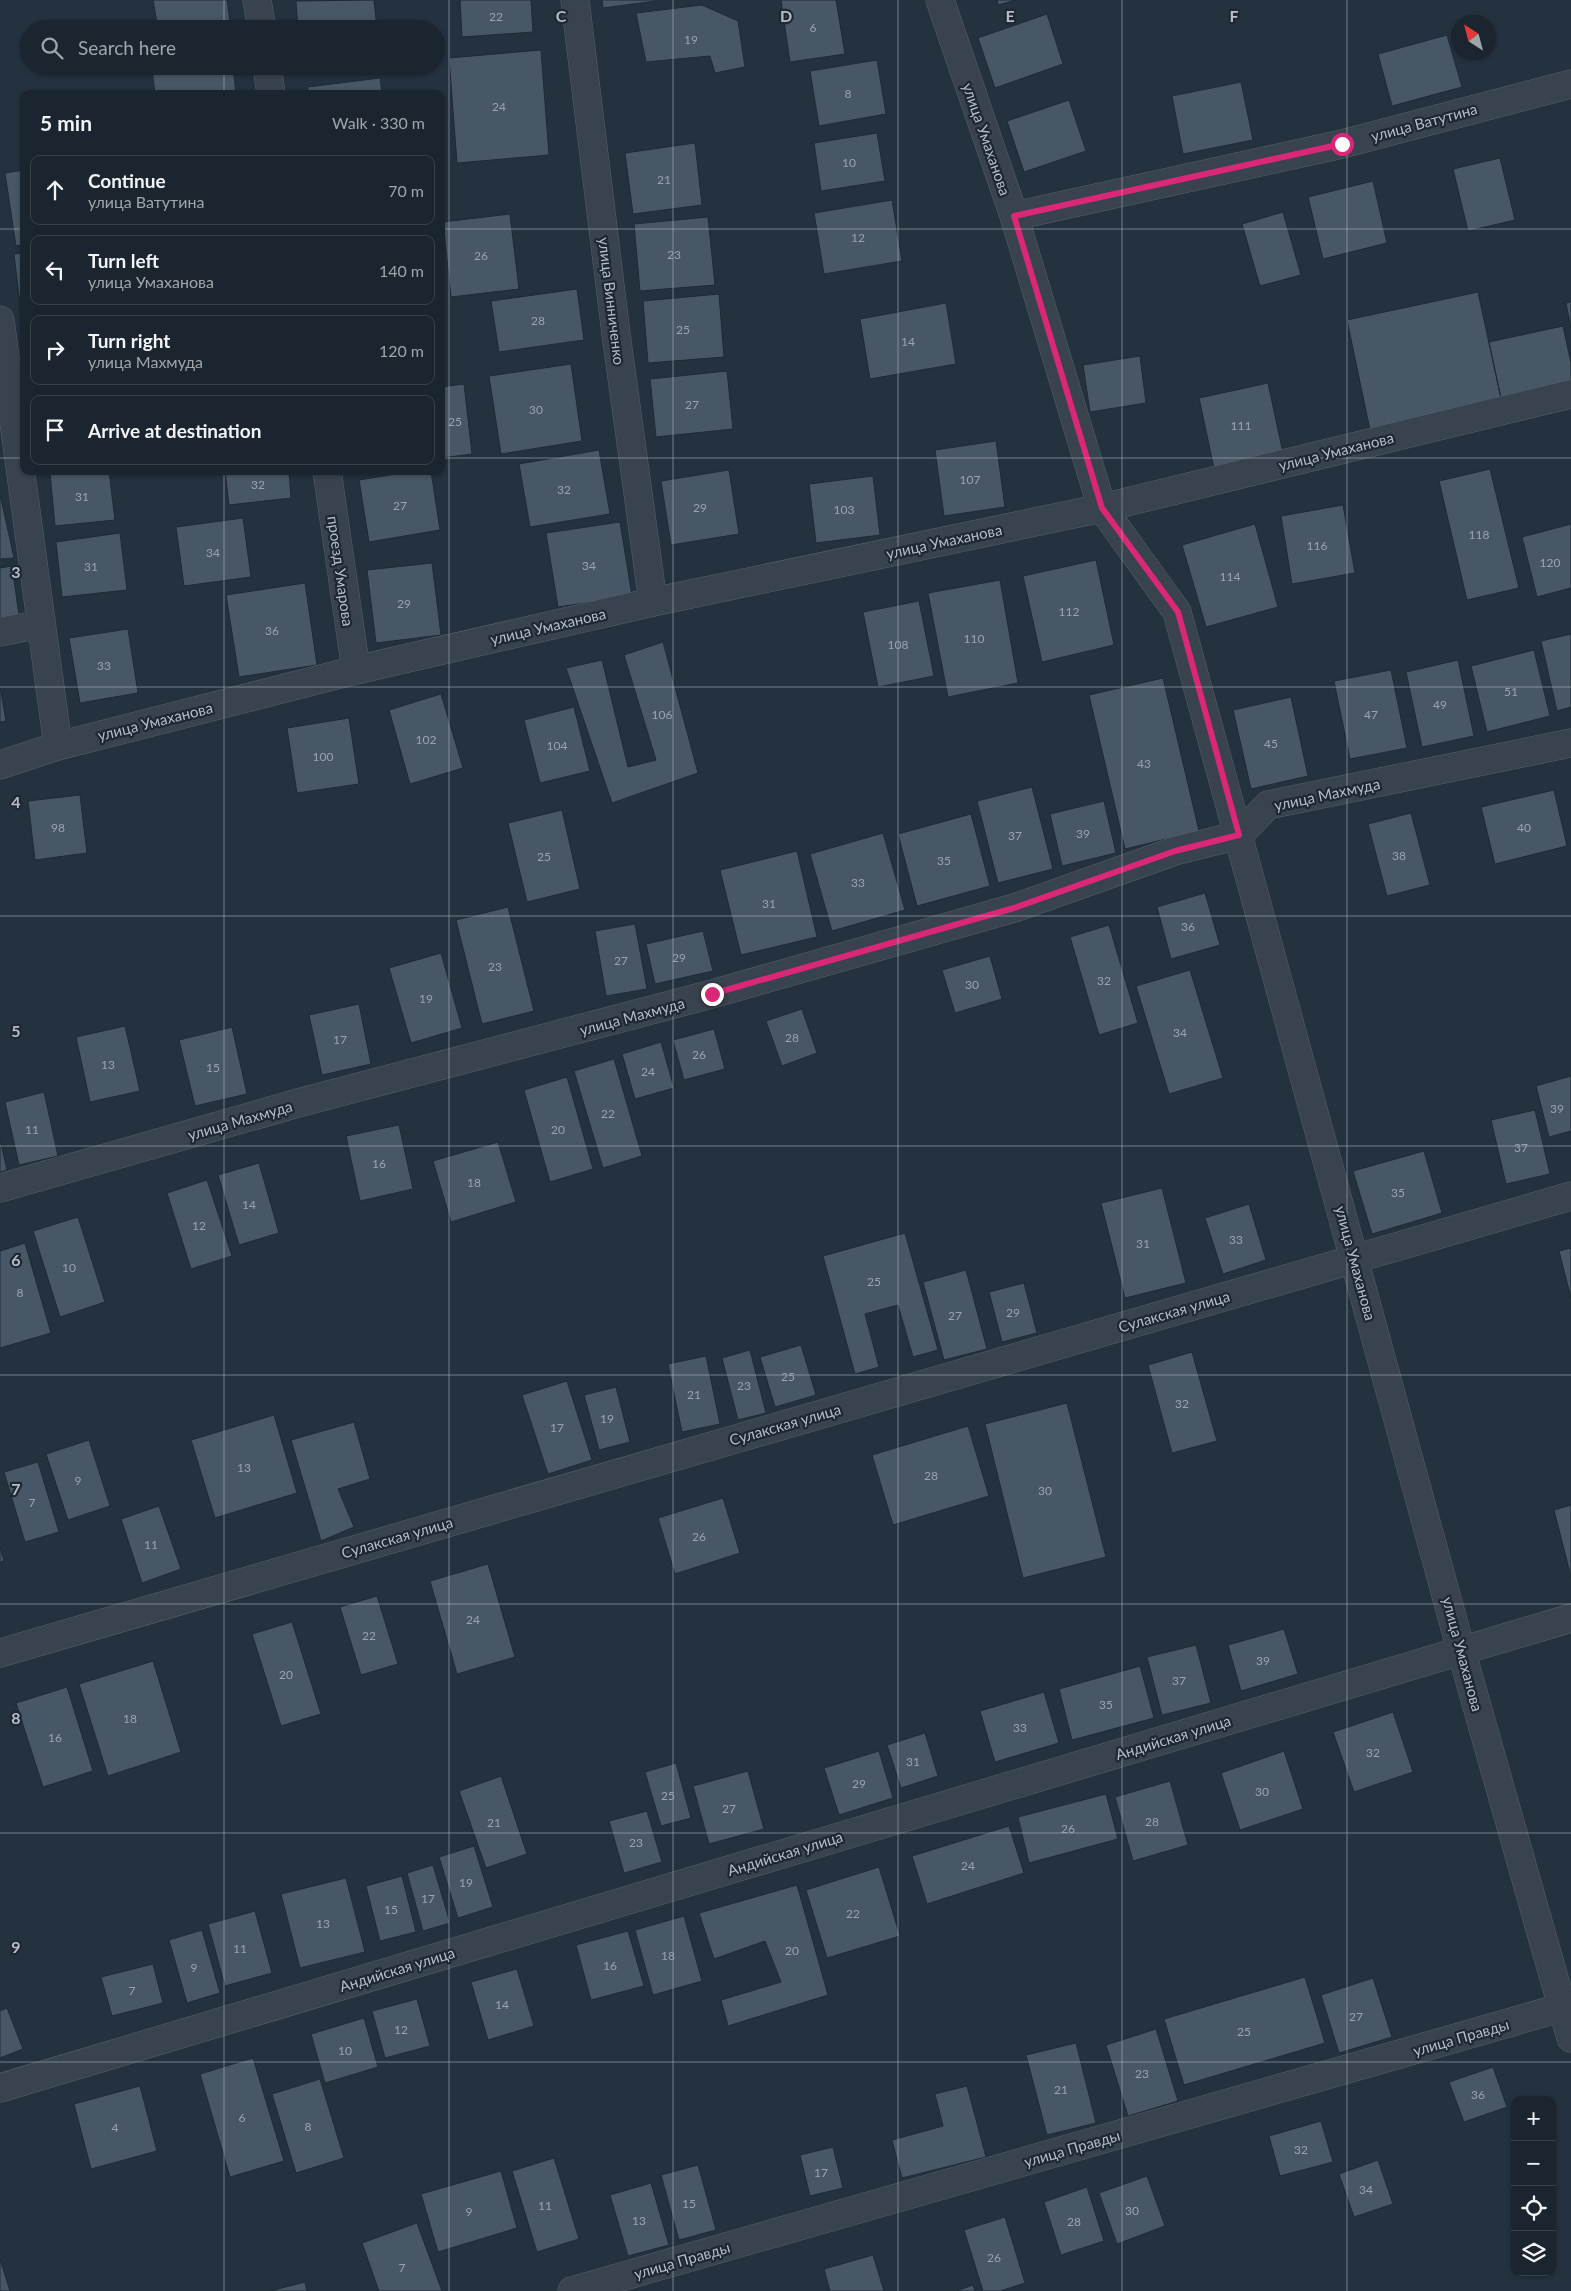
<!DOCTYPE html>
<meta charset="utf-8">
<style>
:root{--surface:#1b252f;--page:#242d37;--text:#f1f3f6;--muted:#a0a5aa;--line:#39424b}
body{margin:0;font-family:Lato,sans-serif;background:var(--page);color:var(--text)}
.controls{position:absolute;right:15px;bottom:15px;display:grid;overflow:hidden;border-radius:10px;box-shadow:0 1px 4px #0004}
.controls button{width:45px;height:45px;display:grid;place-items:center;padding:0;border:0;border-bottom:1px solid var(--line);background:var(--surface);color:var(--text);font:25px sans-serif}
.compass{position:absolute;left:1451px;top:15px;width:45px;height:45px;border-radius:50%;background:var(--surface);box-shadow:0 1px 4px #0004;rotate:324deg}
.stop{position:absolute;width:15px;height:15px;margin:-11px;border:4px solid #db2777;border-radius:50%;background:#fff}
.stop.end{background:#db2777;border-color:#fff;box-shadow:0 1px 5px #0008}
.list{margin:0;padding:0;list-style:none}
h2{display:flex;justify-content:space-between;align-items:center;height:65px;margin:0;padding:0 20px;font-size:21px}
h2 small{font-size:16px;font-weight:400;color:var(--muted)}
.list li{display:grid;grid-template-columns:32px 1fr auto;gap:15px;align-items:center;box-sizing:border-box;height:70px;margin:0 10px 10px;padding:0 10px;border:1px solid var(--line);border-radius:10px}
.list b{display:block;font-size:19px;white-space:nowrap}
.list p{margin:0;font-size:16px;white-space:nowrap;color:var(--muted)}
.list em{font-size:16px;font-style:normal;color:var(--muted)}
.icon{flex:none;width:28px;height:28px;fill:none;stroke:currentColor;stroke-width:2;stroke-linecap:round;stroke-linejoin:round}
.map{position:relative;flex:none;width:1571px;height:2291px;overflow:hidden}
.search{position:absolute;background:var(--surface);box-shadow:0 1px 4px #0004;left:20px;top:20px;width:425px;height:55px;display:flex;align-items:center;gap:12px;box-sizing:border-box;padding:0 18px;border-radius:28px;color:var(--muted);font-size:19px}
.panel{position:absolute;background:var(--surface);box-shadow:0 1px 4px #0004;left:20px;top:90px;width:425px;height:385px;border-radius:10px}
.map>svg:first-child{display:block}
.building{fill:#485765;stroke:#1f2a36}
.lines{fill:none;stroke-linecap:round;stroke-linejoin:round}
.street-casing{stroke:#56616c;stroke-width:29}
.street{stroke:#38434f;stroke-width:28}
.route{stroke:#db2777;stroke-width:6}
.grid{fill:none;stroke:#b4bec9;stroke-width:1;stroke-opacity:0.55}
.labels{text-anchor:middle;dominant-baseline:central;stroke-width:4.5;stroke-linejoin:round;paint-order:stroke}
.number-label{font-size:12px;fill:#99a4b0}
.street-label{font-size:15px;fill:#b4bec9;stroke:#1d2834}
.grid-label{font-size:16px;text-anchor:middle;font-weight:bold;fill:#b4bec9;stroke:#1d2834;stroke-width:4.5;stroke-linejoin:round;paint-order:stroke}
</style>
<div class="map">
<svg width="1571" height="2291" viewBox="0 0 1571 2291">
<rect width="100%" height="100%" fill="#24313f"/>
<path class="building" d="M153,0H227L231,29H158Z
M374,0L377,29H298L296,1Z
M460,0H531L533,32L462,37Z
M602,0H656V1L603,8Z
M781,0H836L845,54L790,62Z
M997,0H1016L998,5Z
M702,5L738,21L745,67L715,73L710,56L646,62L636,13Z
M1047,14L1063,64L995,88L978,38Z
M1447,35L1462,87L1392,106L1378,54Z
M541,50L549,155L457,163L449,58Z
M877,60L886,114L819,126L810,71Z
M179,66H233L236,94H155L152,69Z
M380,78L382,94H308V87Z
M1241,82L1253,140L1183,154L1172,96Z
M1069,100L1086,151L1024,172L1007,121Z
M877,133L885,181L821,191L814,143Z
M695,143L702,205L633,214L625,153Z
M1500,158L1515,220L1468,231L1453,169Z
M24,170V245L16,246L5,173Z
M1373,181L1387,243L1323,259L1308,197Z
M892,200L902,261L824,274L814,213Z
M1283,212L1301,275L1260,286L1242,224Z
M510,214L519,289L451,297L443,222Z
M708,217L715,285L640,291L634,224Z
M24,253V312L21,313L14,254Z
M577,289L584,340L499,352L491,301Z
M1478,292L1502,403L1370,430L1347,320Z
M719,294L724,357L648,363L643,301Z
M1571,302V328L1566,303Z
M946,303L956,364L870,379L860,319Z
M1563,326L1571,363V388L1502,403L1489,342Z
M1140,356L1146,403L1090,412L1083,365Z
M571,364L582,441L501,454L489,376Z
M727,371L733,429L656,437L650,379Z
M1268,383L1283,453L1214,468L1199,398Z
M464,384L472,454L441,458V387Z
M996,441L1005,507L944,516L935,450Z
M599,450L610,514L530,527L519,464Z
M1490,469L1519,588L1467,600L1439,481Z
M729,470L739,534L671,545L661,481Z
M64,471H109L115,520L55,526L50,473Z
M225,471H289L291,498L229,505Z
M414,471H431L440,530L369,542L359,480Z
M873,476L880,535L816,543L809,484Z
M0,494L14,558L0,559Z
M1343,505L1355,573L1292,584L1281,516Z
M243,518L251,577L184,586L176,527Z
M620,522L632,596L558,607L546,533Z
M1255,524L1278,607L1206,627L1182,545Z
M1571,524V588L1537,597L1522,537Z
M120,533L127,590L62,597L56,542Z
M1096,560L1114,645L1042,662L1023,576Z
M432,563L441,635L376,643L367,570Z
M12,566L19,615L0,618V568Z
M1000,580L1018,683L948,697L928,593Z
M305,583L317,665L239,677L226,595Z
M919,601L934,676L878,687L863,612Z
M128,629L138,693L80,703L69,638Z
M1571,634V707L1557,711L1541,641Z
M663,642L698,773L612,803L566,668L602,660L628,767L656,760L624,655Z
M1534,650L1550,716L1487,732L1471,666Z
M1458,660L1474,736L1422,747L1406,672Z
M1391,670L1407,748L1350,759L1334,681Z
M1163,678L1199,831L1125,849L1089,695Z
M0,686L6,721L0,722Z
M441,694L463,768L410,784L389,710Z
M1291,697L1308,776L1251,789L1233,710Z
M574,707L590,771L540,783L524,720Z
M349,718L359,784L297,793L287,728Z
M1032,787L1053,869L998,883L977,801Z
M1554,790L1567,846L1495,864L1481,807Z
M80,795L87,853L35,860L28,801Z
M1104,801L1116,853L1062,866L1050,814Z
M562,810L580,889L527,902L508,823Z
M1411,813L1430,885L1387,896L1368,824Z
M971,814L990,886L917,906L898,834Z
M883,833L905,910L832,931L810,854Z
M797,851L817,937L741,955L720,870Z
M1205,893L1220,945L1171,959L1157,907Z
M508,907L534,1011L482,1024L456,920Z
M635,924L647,989L606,996L595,931Z
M1109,925L1138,1023L1099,1035L1070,937Z
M703,931L713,971L655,984L646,944Z
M441,953L462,1028L411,1043L389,968Z
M990,956L1002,999L955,1013L942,970Z
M1190,970L1223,1078L1169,1094L1136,986Z
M359,1004L371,1064L322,1075L309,1015Z
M802,1009L817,1053L782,1066L766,1021Z
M125,1026L140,1091L90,1102L76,1037Z
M232,1027L247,1094L195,1106L179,1040Z
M714,1029L725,1069L684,1080L673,1040Z
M661,1042L674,1088L635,1099L622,1054Z
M614,1059L642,1156L603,1168L574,1071Z
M1571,1076V1131L1549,1137L1536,1086Z
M567,1077L593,1169L550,1182L524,1090Z
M44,1092L58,1156L19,1165L5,1102Z
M1535,1110L1550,1174L1506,1184L1491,1120Z
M399,1125L413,1189L360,1201L346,1136Z
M0,1139L7,1170L0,1172Z
M498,1142L516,1202L451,1222L433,1161Z
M1424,1151L1442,1213L1372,1234L1353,1171Z
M259,1163L279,1233L239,1245L218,1175Z
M207,1180L232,1256L191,1269L167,1193Z
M1162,1188L1186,1283L1125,1298L1101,1203Z
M1249,1204L1266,1260L1223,1274L1205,1218Z
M78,1217L105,1302L60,1317L33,1231Z
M905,1233L938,1350L913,1357L898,1305L865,1314L879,1367L855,1374L823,1256Z
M25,1243L51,1333L0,1348V1251Z
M1571,1248V1298L1559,1251Z
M966,1270L987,1349L944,1360L923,1282Z
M1024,1283L1037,1333L1002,1342L989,1292Z
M801,1345L816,1395L775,1407L760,1357Z
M750,1350L766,1413L738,1420L722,1358Z
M1192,1352L1217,1441L1172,1453L1148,1365Z
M706,1356L720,1424L682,1432L668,1364Z
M567,1381L592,1460L548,1474L522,1395Z
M616,1387L630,1442L599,1450L584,1395Z
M1067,1403L1106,1557L1023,1578L985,1424Z
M274,1415L297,1493L215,1518L191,1440Z
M354,1422L370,1479L338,1489L354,1527L321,1541L291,1440Z
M968,1426L989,1496L893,1525L872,1455Z
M89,1440L110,1506L68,1520L46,1454Z
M38,1462L59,1532L25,1542L4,1472Z
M723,1498L740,1553L675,1574L658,1518Z
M1571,1505V1577L1554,1510Z
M159,1506L181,1569L142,1583L121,1519Z
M0,1547L4,1561L0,1562Z
M488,1564L515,1657L457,1674L430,1581Z
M377,1596L398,1664L361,1675L340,1607Z
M292,1622L321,1714L281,1726L252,1634Z
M1284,1629L1298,1674L1241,1691L1228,1645Z
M1196,1645L1211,1703L1162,1715L1147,1657Z
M153,1661L181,1752L108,1776L79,1684Z
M1140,1666L1154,1718L1072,1740L1059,1689Z
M67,1687L93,1771L43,1787L16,1703Z
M1044,1692L1059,1743L995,1762L980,1711Z
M1393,1712L1413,1772L1354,1792L1333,1732Z
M925,1733L938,1776L901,1788L887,1745Z
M879,1751L893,1798L839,1815L824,1768Z
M1284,1751L1303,1809L1240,1830L1221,1773Z
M676,1763L691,1818L661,1826L645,1772Z
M748,1771L764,1829L709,1844L693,1786Z
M501,1776L527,1854L486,1868L459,1791Z
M1170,1781L1188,1845L1133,1861L1115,1797Z
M1106,1794L1118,1839L1029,1863L1018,1817Z
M647,1811L662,1862L624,1873L609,1821Z
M1009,1826L1024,1873L927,1904L912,1856Z
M474,1846L493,1907L458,1918L439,1857Z
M433,1865L450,1923L423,1931L407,1873Z
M879,1867L900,1936L827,1958L806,1890Z
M402,1876L416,1932L380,1941L366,1886Z
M346,1878L365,1952L300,1968L281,1894Z
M797,1885L828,1995L728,2026L721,2000L781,1982L765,1941L714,1959L699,1913Z
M255,1911L272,1973L225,1986L208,1924Z
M684,1916L702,1981L653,1995L635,1930Z
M202,1930L220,1993L187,2003L169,1940Z
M628,1931L644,1986L591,2000L576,1945Z
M153,1964L163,2003L112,2016L101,1977Z
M517,1969L534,2026L488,2040L471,1982Z
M1305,1977L1325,2043L1184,2085L1164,2019Z
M1373,1978L1392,2037L1339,2053L1321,1995Z
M417,1999L430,2046L385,2058L372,2011Z
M7,2008L23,2049L0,2058V2011Z
M364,2018L378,2067L325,2083L311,2034Z
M1156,2029L1178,2101L1128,2116L1106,2045Z
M1076,2043L1096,2123L1047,2135L1026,2055Z
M253,2058L284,2161L230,2177L200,2074Z
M1493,2067L1507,2107L1464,2122L1449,2082Z
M320,2079L344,2158L296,2173L272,2094Z
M140,2086L157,2151L91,2169L74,2104Z
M967,2086L986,2157L902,2178L892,2140L943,2126L935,2094Z
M1321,2121L1333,2162L1280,2176L1269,2136Z
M833,2147L843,2188L810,2196L800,2155Z
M554,2158L579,2239L537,2252L512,2171Z
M1378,2160L1393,2204L1354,2217L1339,2174Z
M698,2165L716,2230L679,2240L661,2175Z
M501,2171L517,2228L438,2252L421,2194Z
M1147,2176L1165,2226L1117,2244L1099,2193Z
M651,2183L669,2245L628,2256L610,2195Z
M1087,2187L1104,2241L1061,2255L1044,2202Z
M1005,2217L1025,2283L1000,2291H983L964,2230Z
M417,2223L442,2291H379L362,2243Z
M873,2255L884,2291H830L824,2269Z
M0,2259L10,2291H0Z
M305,2282L307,2291H270Z
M973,2285L975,2291H956Z"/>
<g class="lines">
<g class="street-casing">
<path id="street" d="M257,0L262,29
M575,0L616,334L653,602
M940,0L1014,216L1102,508L1177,612L1461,1650L1571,2038
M267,66L271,94
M1014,216L1342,144L1571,84
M0,320L58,746
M327,471L356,670
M0,632L41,624
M0,765L58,746L356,670L653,602L1102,508L1571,394
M0,1188L298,1103L712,994L1014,908L1175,851L1239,835L1268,805L1571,743
M0,1653L1571,1196
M0,2088L1571,1618
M572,2291L1571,2005"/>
</g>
<use href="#street" class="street"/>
</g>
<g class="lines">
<path class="route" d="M712,994L1014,908L1175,851L1239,835L1178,612L1102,508L1014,216L1342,144"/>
</g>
<path class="grid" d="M224,0V29M449,0V2291M673,0V2291M898,0V2291M1122,0V2291M1347,0V2291M224,66V94M0,229H24M441,229H1571M0,458H24M441,458H1571M224,471V2291M0,687H1571M0,916H1571M0,1146H1571M0,1375H1571M0,1604H1571M0,1833H1571M0,2062H1571"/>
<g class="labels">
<g class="number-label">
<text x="496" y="16">22</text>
<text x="813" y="27">6</text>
<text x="691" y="39">19</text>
<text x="848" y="93">8</text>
<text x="499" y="106">24</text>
<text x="849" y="162">10</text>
<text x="664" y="179">21</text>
<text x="858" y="237">12</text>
<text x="674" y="254">23</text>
<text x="481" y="255">26</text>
<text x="538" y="320">28</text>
<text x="683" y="329">25</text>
<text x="908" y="341">14</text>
<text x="692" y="404">27</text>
<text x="536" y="409">30</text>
<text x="455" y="421">25</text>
<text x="1241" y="425">111</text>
<text x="970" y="479">107</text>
<text x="258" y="484">32</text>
<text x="564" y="489">32</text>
<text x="82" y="496">31</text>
<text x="400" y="505">27</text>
<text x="700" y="507">29</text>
<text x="844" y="509">103</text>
<text x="1479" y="534">118</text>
<text x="1317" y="545">116</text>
<text x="213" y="552">34</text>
<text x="1550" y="562">120</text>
<text x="589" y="565">34</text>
<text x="91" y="566">31</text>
<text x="1230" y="576">114</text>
<text x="404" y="603">29</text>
<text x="1069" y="611">112</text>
<text x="272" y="630">36</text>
<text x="974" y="638">110</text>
<text x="898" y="644">108</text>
<text x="104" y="665">33</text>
<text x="1511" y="691">51</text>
<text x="1440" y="704">49</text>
<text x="662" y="714">106</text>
<text x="1371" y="714">47</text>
<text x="426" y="739">102</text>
<text x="1271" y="743">45</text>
<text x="557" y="745">104</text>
<text x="323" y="756">100</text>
<text x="1144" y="763">43</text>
<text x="58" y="827">98</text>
<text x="1524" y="827">40</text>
<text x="1083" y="833">39</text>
<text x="1015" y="835">37</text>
<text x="1399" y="855">38</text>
<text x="544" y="856">25</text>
<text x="944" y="860">35</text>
<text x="858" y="882">33</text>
<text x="769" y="903">31</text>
<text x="1188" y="926">36</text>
<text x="679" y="957">29</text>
<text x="621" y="960">27</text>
<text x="495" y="966">23</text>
<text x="1104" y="980">32</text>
<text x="972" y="984">30</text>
<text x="426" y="998">19</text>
<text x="1180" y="1032">34</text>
<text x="792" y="1037">28</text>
<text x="340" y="1039">17</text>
<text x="699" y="1054">26</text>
<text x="108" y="1064">13</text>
<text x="213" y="1067">15</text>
<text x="648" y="1071">24</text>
<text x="1557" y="1108">39</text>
<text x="608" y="1113">22</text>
<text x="32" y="1129">11</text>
<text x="558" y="1129">20</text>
<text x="1521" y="1147">37</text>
<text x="379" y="1163">16</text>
<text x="474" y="1182">18</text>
<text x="1398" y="1192">35</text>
<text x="249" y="1204">14</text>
<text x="199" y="1225">12</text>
<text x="1236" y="1239">33</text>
<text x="1143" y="1243">31</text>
<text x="69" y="1267">10</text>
<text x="874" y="1281">25</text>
<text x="20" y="1292">8</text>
<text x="1013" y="1312">29</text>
<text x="955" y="1315">27</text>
<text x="788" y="1376">25</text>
<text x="744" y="1385">23</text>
<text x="694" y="1394">21</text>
<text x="1182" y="1403">32</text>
<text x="607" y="1418">19</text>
<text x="557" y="1427">17</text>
<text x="244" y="1467">13</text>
<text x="931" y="1475">28</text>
<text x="78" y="1480">9</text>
<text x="1045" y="1490">30</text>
<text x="32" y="1502">7</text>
<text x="699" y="1536">26</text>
<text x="151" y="1544">11</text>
<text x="473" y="1619">24</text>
<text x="369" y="1635">22</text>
<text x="1263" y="1660">39</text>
<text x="286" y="1674">20</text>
<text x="1179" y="1680">37</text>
<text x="1106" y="1704">35</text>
<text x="130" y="1718">18</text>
<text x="1020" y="1727">33</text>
<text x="55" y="1737">16</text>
<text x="1373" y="1752">32</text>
<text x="913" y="1761">31</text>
<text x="859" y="1783">29</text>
<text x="1262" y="1791">30</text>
<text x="668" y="1795">25</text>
<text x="729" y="1808">27</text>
<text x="1152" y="1821">28</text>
<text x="494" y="1822">21</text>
<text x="1068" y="1828">26</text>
<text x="636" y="1842">23</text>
<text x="968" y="1865">24</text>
<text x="466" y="1882">19</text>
<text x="428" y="1898">17</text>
<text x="391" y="1909">15</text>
<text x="853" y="1913">22</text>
<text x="323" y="1923">13</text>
<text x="240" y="1948">11</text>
<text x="792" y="1950">20</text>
<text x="668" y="1955">18</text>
<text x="610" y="1965">16</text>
<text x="194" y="1967">9</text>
<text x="132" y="1990">7</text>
<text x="502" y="2004">14</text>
<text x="1356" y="2016">27</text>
<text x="401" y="2029">12</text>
<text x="1244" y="2031">25</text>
<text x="345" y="2050">10</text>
<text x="1142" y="2073">23</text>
<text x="1061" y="2089">21</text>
<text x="1478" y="2094">36</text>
<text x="242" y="2117">6</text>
<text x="308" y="2126">8</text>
<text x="115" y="2127">4</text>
<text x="1301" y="2149">32</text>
<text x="821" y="2172">17</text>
<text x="1366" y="2189">34</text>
<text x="689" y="2203">15</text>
<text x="545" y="2205">11</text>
<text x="1132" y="2210">30</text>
<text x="469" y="2211">9</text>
<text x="639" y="2220">13</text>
<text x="1074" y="2221">28</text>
<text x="994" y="2257">26</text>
<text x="402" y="2267">7</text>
</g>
<g class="street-label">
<text transform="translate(1424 122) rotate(-15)">улица Ватутина</text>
<text transform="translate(987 139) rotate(71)">улица Умаханова</text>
<text transform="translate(612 301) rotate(83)">улица Винниченко</text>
<text transform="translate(1336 451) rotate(-14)">улица Умаханова</text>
<text transform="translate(944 541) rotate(-12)">улица Умаханова</text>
<text transform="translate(341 571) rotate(82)">проезд Умарова</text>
<text transform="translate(548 626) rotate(-13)">улица Умаханова</text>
<text transform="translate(155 721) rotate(-14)">улица Умаханова</text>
<text transform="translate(1327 794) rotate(-12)">улица Махмуда</text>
<text transform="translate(632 1016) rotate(-15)">улица Махмуда</text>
<text transform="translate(240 1120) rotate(-16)">улица Махмуда</text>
<text transform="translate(1356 1263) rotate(75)">улица Умаханова</text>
<text transform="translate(1174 1311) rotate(-16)">Сулакская улица</text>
<text transform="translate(785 1424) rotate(-16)">Сулакская улица</text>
<text transform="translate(397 1537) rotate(-16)">Сулакская улица</text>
<text transform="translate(1463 1654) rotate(75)">улица Умаханова</text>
<text transform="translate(1173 1737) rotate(-17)">Андийская улица</text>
<text transform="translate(785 1853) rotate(-17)">Андийская улица</text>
<text transform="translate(397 1969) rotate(-17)">Андийская улица</text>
<text transform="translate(1461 2037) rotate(-16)">улица Правды</text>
<text transform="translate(1072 2148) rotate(-16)">улица Правды</text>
<text transform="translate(682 2260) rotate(-16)">улица Правды</text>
</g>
</g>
<g class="grid-label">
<text x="561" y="22">C</text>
<text x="786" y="22">D</text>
<text x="1010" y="22">E</text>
<text x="1234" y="22">F</text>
<text x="16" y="578">3</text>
<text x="16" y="808">4</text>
<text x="16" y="1037">5</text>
<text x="16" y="1266">6</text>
<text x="16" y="1495">7</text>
<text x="16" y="1724">8</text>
<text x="16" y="1953">9</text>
</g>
</svg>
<div class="controls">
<button>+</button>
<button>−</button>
<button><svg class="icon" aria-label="locate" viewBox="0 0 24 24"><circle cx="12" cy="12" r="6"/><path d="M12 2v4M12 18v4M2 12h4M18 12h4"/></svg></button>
<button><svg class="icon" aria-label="layers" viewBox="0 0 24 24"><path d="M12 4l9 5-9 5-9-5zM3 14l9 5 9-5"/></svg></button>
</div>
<svg class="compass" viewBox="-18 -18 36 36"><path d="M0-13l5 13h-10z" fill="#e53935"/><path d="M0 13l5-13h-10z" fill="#a0a5aa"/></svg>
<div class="stop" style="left:1342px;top:144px"></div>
<div class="stop end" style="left:712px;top:994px"></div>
<div class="search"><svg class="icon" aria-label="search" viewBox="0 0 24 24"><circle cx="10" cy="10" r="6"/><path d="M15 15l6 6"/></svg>Search here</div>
<section class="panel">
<h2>5 min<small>Walk · 330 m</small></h2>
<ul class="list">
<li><svg class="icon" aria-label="ahead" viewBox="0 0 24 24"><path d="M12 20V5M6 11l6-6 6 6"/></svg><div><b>Continue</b><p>улица Ватутина</p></div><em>70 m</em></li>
<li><svg class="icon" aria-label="left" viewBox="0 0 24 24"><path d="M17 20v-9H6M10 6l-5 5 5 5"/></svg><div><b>Turn left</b><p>улица Умаханова</p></div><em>140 m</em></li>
<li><svg class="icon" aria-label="right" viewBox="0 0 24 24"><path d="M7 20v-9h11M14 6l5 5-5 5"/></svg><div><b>Turn right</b><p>улица Махмуда</p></div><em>120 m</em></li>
<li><svg class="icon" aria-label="arrive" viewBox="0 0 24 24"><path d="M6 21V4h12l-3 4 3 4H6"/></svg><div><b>Arrive at destination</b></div></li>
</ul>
</section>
</div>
